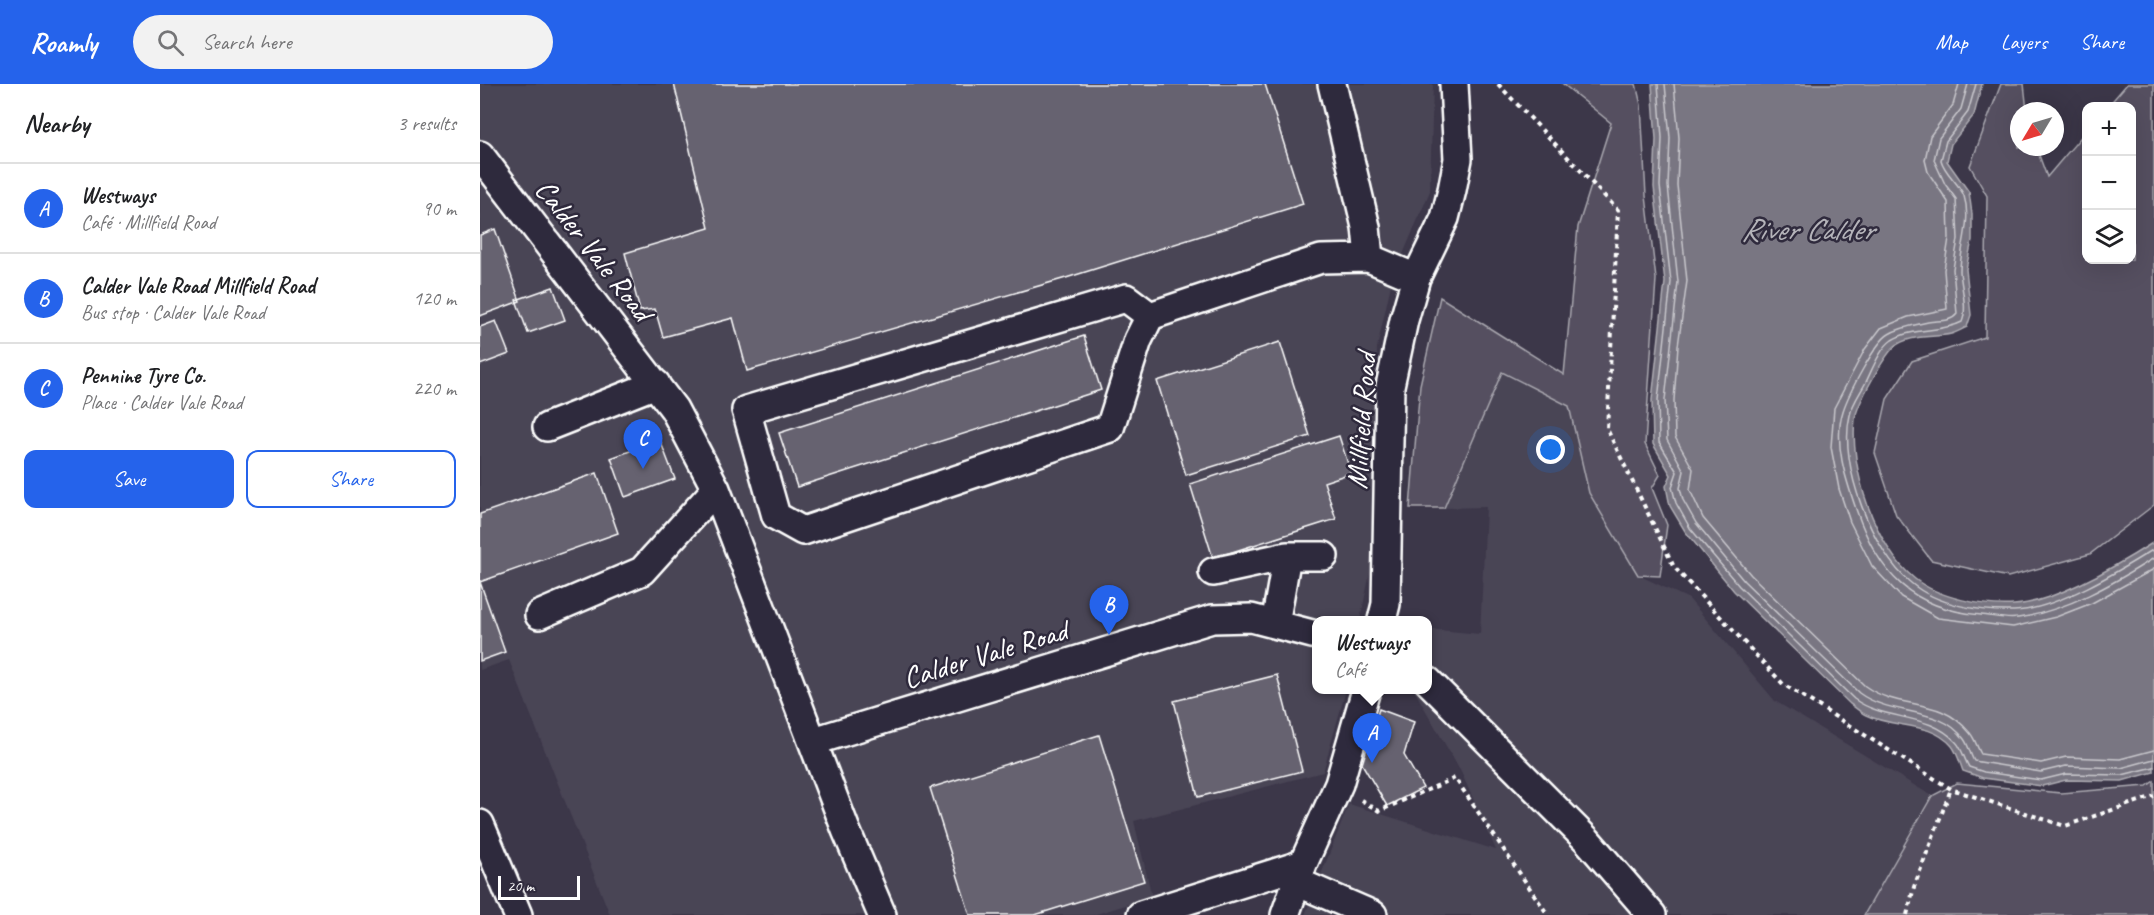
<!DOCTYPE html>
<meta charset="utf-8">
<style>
:root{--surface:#fff;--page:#f2f2f2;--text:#202124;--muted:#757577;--line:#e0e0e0;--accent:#2563eb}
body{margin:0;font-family:Caveat,sans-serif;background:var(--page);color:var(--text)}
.controls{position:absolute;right:18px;top:18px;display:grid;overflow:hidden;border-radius:12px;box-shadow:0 6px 24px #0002}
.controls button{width:54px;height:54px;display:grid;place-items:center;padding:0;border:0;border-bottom:2px solid var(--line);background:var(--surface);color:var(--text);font:30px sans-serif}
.compass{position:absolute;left:1530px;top:18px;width:54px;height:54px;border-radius:50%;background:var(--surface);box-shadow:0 6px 24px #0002;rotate:232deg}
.scale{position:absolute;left:18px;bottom:15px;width:82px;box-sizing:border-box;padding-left:6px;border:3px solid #fff;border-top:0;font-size:16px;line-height:21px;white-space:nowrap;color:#fff;-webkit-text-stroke:4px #2f2a3d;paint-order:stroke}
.you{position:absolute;left:1071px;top:366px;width:21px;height:21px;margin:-15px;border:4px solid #fff;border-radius:50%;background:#1a73e8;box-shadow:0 0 0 9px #1a73e833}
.badge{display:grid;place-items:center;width:39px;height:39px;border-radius:50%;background:var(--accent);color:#fff;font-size:20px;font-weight:700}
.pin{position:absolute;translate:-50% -50px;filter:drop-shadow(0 2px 3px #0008)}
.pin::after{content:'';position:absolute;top:32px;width:21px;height:18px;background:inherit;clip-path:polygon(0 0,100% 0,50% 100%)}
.popup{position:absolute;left:832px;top:532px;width:120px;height:78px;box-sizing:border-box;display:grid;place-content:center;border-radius:12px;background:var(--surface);filter:drop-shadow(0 2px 4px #0005);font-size:20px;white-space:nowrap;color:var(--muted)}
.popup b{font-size:22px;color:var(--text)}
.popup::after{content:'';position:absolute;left:50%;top:100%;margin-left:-12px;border:12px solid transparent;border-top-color:var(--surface)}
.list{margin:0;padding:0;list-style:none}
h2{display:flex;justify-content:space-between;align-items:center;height:78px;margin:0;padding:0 24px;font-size:26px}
h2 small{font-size:20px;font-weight:400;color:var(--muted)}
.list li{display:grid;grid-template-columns:39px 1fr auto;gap:18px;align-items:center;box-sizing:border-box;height:90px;padding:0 24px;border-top:2px solid var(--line)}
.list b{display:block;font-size:22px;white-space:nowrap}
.list p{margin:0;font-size:20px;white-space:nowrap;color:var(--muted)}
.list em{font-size:20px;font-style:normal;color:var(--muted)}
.actions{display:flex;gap:12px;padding:18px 24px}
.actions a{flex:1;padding:14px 0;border:2px solid var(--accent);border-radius:12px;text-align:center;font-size:21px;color:var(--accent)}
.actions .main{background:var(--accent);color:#fff}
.icon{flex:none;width:33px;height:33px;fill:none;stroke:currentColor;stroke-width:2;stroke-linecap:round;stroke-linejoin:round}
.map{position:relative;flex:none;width:1674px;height:831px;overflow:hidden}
header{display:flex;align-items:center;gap:36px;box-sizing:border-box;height:84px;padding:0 30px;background:var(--accent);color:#fff}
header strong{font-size:28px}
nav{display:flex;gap:33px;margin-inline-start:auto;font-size:21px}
.search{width:420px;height:54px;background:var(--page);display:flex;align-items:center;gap:15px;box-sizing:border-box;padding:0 21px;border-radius:33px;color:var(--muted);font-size:22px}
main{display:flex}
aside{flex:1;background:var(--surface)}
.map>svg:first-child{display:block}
.built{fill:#494455}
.green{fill:#555060;stroke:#aaa8b0;stroke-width:1.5}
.water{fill:#797682;stroke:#afadb4;stroke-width:1.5}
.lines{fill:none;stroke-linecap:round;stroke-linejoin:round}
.shore{stroke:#c9c8cd;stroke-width:1.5}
.building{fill:#666270;stroke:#fff;stroke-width:1.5}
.minor-casing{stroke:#fff;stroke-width:32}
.path{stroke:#fff;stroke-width:4;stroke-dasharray:4.5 4.5;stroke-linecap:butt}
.minor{stroke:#2f2a3d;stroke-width:27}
.labels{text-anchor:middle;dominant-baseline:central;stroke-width:5;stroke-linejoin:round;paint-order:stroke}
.street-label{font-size:30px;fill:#fff;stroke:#2f2a3d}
.water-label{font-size:32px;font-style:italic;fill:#b5b4ba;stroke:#2f2a3d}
</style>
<header>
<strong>Roamly</strong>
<div class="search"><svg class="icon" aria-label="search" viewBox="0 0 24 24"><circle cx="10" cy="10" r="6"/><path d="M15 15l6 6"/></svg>Search here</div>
<nav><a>Map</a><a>Layers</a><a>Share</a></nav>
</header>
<main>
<aside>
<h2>Nearby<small>3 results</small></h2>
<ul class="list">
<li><span class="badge">A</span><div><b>Westways</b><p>Café · Millfield Road</p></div><em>90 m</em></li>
<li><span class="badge">B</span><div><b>Calder Vale Road Millfield Road</b><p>Bus stop · Calder Vale Road</p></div><em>120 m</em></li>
<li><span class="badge">C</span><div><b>Pennine Tyre Co.</b><p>Place · Calder Vale Road</p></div><em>220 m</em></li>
</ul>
<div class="actions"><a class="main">Save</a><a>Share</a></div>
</aside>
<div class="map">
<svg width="1674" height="831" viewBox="0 0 1674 831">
<rect width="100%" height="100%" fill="#3c3749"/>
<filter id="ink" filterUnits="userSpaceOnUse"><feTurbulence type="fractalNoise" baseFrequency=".0167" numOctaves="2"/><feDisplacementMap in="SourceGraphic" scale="12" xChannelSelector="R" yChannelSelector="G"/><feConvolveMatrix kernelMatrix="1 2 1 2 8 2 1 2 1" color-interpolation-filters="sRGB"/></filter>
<g filter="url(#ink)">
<path class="built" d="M0,0H953L950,107L912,196L897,264L893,475L880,536H836V606H866L843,688L654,737L672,813L613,831H130L29,576L0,586Z
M1021,288L1089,322L1109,409L1158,491L1209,515L1295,617L1452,712L1384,831H825L869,720L1016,766L981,688L934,606H948V545L1000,550L1006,423L964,424Z"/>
<path class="green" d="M1083,0H1156L1161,21L1166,112L1176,195L1165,360L1180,391L1172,404L1187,441L1180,492L1158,491L1109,409L1089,322L1022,288L964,424H930L940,301L960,213L1084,291L1098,143L1131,39Z
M1521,0H1544L1547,27H1539V63H1556L1567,93L1606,47V176H1652V22H1628L1647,0H1674V421L1610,470L1528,493L1451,476L1416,431L1395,369L1407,315L1432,277L1505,253L1507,112L1490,82Z
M1674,697V831H1384L1452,712L1477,699L1581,709L1667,702Z"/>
<path class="water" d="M1172,0H1502L1494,31L1471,60L1467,77L1489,108L1492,130V156L1486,185L1491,231L1487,243C1482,245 1476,249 1471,250C1454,254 1428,250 1414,263C1403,274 1377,320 1375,335C1369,383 1395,464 1435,495C1459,514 1504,523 1534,521C1577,518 1638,481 1674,458V688L1642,697L1586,696L1562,702L1503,694L1483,687C1480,679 1477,668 1472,662C1449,636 1414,645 1386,631C1380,628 1375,623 1370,620L1254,507L1205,447L1190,422L1186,402L1191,391L1173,360L1172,316L1185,198L1174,103L1176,55Z"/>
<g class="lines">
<path class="shore" d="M1178,0L1182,54L1180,102L1191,198L1178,316L1179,358L1197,388L1192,403L1196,419L1210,444L1259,502L1374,615C1406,638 1449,628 1476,658C1482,664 1484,675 1489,683L1504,688L1561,696L1586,690L1642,691L1674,683
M1185,0L1190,54L1188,102L1198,198L1185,316L1187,356L1204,387L1200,404L1203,416L1216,439L1264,497L1379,609C1411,633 1460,621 1484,655C1489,662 1490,670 1494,677L1561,688L1586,682L1641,684L1674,675
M1194,0L1199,54L1197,101L1207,197L1198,262L1194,316L1195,353L1213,385L1210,406L1223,434L1271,491L1385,602C1421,628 1458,610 1490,649C1495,655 1497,663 1501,670L1561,679L1586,673L1640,675L1674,666
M1479,0L1473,21L1450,52L1445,76L1448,88L1468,118L1469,154L1464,186L1467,225L1428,233L1401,244L1385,265L1354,324L1351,363L1359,405L1370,438L1392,482L1421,513L1458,534L1533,543L1576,533L1612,519L1674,485
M1488,0L1481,25L1459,54L1454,76L1465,100L1476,115L1478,155L1473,185L1477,230C1470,239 1458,236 1448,238C1435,241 1420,243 1409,250C1395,258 1368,311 1363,327C1353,358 1366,396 1376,425C1398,490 1432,525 1501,531C1513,532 1526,536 1538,534C1586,527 1633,500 1674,474
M1496,0L1488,28L1466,57L1461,76C1465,90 1479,99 1484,112C1492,137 1480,162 1480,187C1481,203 1488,224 1482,238C1461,249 1433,243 1412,256C1400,264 1392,286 1386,298C1381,308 1372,320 1370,331C1358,379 1392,468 1431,499C1457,521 1500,528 1534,527C1575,526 1639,487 1674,465"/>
</g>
<path class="building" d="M194,0H785L823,120L586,194L267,287L253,234L183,253L175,225L160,227L145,169L229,144Z
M15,145L40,217L0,232V151Z
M73,203L85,236L48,249L36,216Z
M16,237L29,270L0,281V243Z
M604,252L621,306L317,403L299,349Z
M800,258L830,352L706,391L677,297Z
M859,352L871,389L844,398L856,435L733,474L710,400Z
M180,356L195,395L145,413L131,374Z
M117,389L138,449L0,498V430Z
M0,498L25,568L0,577Z
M797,591L822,687L718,713L694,617Z
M899,625L934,638L924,671L943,704L907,722L882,680Z
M619,651L664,797L555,831H490L450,704Z"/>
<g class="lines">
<g class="minor-casing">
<path id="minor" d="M852,0L886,143L889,174
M0,71L194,325L236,405L366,746L402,831
M670,232L646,214L266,326L296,432L323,447L630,344L658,256L670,232L841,175L889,174L936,194
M67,343L176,300
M807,472H844
M733,488L807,472L795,540
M59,531L162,487L236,405
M902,536L906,520L910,302L924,236L936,194L965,134L972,106L978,75L974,0
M948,597L1107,756L1172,831
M334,657L732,535L771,534L836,551
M0,740L38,831
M817,798L893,831
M661,831L823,780
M805,831L823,780L859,700L886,606"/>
</g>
<path class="path" d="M1018,0L1138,126L1127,345L1194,483L1303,600L1471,705L1585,742L1674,712
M881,716L899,727L975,694L1068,831
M1427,831L1434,803L1471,705"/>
<use href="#minor" class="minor"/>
</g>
</g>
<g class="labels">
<g class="street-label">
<text transform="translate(114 166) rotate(52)">Calder Vale Road</text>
<text transform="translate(881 337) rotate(-86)">Millfield Road</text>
<text transform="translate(505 570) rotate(-17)">Calder Vale Road</text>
</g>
<g class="water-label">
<text x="1327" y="145">River Calder</text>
</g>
</g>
</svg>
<div class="controls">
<button>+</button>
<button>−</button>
<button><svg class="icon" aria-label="layers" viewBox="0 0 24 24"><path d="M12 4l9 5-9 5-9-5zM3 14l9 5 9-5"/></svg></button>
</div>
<svg class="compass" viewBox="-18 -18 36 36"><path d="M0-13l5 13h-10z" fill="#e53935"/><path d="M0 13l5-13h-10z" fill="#757577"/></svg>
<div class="scale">20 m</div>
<div class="you"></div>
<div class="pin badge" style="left:892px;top:679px">A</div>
<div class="popup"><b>Westways</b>Café</div>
<div class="pin badge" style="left:629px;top:551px">B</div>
<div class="pin badge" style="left:163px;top:385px">C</div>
</div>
</main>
